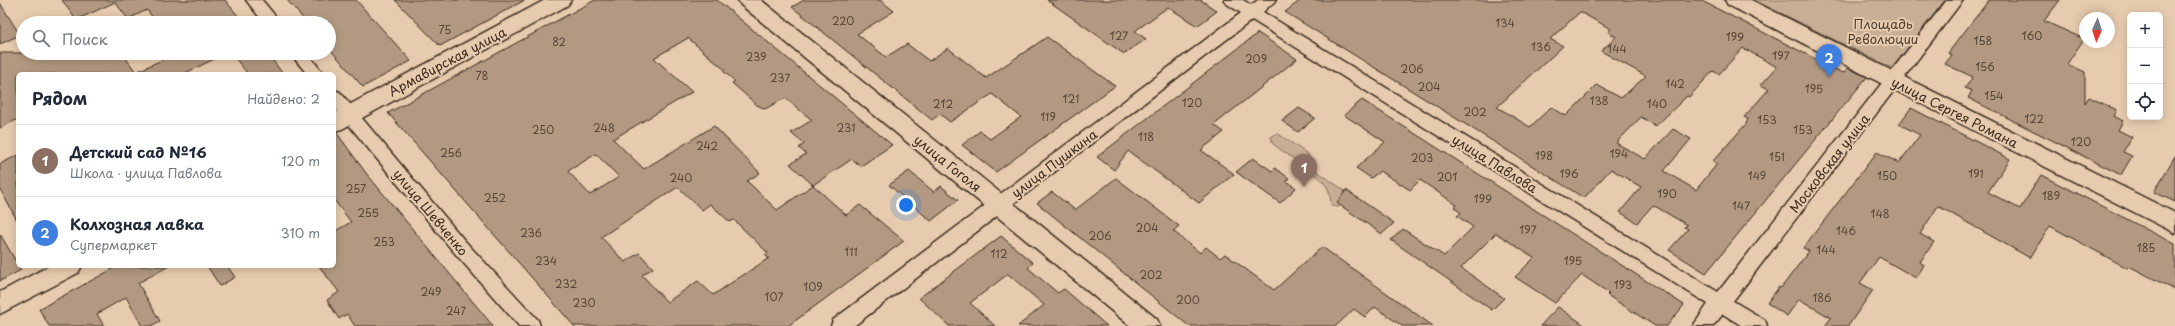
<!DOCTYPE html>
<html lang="ru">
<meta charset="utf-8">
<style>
:root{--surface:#fff;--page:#f6f6f7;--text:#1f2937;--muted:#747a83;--line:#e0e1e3;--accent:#0b8043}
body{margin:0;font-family:"Playpen Sans",sans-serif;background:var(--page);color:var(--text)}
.controls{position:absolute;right:12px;top:12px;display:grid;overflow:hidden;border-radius:6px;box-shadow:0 2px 10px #0003}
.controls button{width:36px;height:36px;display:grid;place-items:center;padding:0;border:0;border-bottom:1px solid var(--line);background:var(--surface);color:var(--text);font:20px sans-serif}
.compass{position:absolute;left:2079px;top:12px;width:36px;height:36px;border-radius:50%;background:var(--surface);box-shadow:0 2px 10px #0003;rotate:183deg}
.you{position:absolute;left:906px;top:205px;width:14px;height:14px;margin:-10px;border:3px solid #fff;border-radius:50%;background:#1a73e8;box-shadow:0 0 0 6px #1a73e833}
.badge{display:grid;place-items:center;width:26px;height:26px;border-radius:50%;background:var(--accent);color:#fff;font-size:13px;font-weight:700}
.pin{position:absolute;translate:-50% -33px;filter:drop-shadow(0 1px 2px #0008)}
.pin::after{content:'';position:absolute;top:21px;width:14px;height:12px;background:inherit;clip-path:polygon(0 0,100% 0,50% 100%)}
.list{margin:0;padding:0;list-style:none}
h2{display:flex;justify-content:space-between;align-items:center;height:52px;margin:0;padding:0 16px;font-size:17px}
h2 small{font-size:13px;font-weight:400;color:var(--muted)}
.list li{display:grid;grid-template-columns:26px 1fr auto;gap:12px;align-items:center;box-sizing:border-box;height:72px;padding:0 16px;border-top:1px solid var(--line)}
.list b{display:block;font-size:15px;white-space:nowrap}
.list p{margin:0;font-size:13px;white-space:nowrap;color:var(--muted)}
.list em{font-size:13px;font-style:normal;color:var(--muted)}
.icon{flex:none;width:22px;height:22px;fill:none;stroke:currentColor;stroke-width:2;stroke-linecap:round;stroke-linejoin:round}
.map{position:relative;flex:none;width:2175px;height:326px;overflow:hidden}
.search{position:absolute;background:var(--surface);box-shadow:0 2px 10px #0003;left:16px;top:16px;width:320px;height:44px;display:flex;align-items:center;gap:10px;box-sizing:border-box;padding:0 14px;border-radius:22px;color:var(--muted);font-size:15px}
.panel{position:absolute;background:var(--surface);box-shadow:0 2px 10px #0003;left:16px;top:72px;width:320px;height:196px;border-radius:6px}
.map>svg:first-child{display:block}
.green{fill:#c8ae94;stroke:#826c59}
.building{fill:#b39981;stroke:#3b2a1e;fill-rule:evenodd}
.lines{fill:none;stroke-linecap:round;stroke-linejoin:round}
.street-casing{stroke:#3b2a1e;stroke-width:3}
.secondary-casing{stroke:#3b2a1e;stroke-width:3}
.street{fill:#e7cbae;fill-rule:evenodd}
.secondary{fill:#e7cbae;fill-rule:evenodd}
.labels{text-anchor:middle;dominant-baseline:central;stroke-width:4;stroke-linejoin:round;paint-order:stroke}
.number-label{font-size:11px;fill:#594637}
.park-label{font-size:13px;fill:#503e30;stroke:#e7cbae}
.street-label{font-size:13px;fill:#3b2a1e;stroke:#e7cbae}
</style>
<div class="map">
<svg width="2175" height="326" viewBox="0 0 2175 326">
<rect width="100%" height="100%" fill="#e7cbae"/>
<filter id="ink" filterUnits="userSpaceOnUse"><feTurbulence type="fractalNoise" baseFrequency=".025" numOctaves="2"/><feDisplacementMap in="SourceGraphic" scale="8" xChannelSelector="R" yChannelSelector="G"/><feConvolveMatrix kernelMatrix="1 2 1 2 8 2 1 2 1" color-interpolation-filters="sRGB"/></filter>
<g filter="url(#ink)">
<path class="green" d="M1754,0H1945L1892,68Z
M1277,133L1309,155L1310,166L1349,194L1343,205L1337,207L1332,206L1328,188L1320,178L1273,144L1271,137Z"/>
<path class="building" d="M62,0H225L244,23H157L147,10L128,19L115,2L76,20Z
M287,0H356L411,61L363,87L329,48V22L307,23Z
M395,0H525L440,46Z
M595,0H717L892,145L861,166L852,159L813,185L790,164L806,154L799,148L804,144L791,133L812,120L785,98L765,109L757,105L732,83L735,81L723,71L725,70L688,38L654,58L692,92L613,139L644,169L714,126L760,173L747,181L777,210L813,185L846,215L860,205L904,241L788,326H574L388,113ZM596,154L619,177L590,195L568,171ZM678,187L702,210L710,204L730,222L734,220L768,253L765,255L769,258L713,295L698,281L667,302L642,275L653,268L639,253L625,262L601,237Z
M804,0H880L894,11L857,34L886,57L907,44L929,61L948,48L986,78L1047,37L1115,86L996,172L962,145L980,131L990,139L1021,117L992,94L950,122L940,114L932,120L792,7Z
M1047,0H1201L1217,11L1197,26L1168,7L1135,31L1146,39L1124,54Z
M1301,0H1700L1843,73L1848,68L1867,77L1706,273L1669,250L1688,229L1684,227L1687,225L1653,205L1637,223L1620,212L1641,187L1611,169L1584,198L1285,12ZM1580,12L1611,29L1608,32L1616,37L1601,51L1646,76L1621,98L1597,85L1566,116L1551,107L1530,127L1497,107L1563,46L1550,39ZM1743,48L1777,67L1761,85L1769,89L1744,117L1748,119L1746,124L1713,161L1717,164L1696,190L1664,171L1691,139L1673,129L1645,159L1616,143L1641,117L1656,126L1687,96L1689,97L1713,71L1719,74Z
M1989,0H2060L2044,21L2084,39L2067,64L2085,72V103L2089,97L2117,110L2114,116L2123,121L2118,130L2132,137L2123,152L2132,156L2121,175L1968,98L1972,91L1965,88L1973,77L1945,64L1952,55L1948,53Z
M0,3L20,35L0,44Z
M1258,33L1297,59L1214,125L1224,132L1201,150L1234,174L1199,203L1128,151L1114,170L1097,157Z
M0,53H122L136,72L166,58L162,53H227L183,74H18V119L0,128Z
M231,53H267L283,74H248Z
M1362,100L1532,208L1684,305L1667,326H1655L1607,295L1609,293L1582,275L1555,303L1515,277L1534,258L1496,233L1461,268L1504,298L1492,310L1391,240L1403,229L1444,256L1473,227L1457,216L1461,213L1454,207L1457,205L1420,180L1410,190L1380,171L1371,178L1356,168L1385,142L1344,115Z
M1299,108L1315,118L1298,132L1282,121Z
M1911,108L2010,159L1988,192L2020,209L2041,175L2175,244V290L2129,266L2127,268L2050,226L2030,258L1938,206L1920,234L1934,242L1920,262L1924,265L1916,278L1879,257L1860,283L1873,290L1848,326H1825L1831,318L1799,299L1787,316L1767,303L1779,287L1781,288L1809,251L1803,248L1877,152L1899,163L1920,135L1899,124Z
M334,132H336L366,173L493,326H355L347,314L339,319L327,300L339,292L319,266H334V232L351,222L334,200Z
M18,155V222L0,189V164Z
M2175,156V202L2154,192Z
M1253,158L1272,171L1275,168L1289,178L1286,181L1296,188L1280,203L1236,172Z
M909,171L934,192L941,186L958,200L931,221L889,185Z
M1116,178L1179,226L1173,231L1200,253L1206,247L1220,258L1225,254L1274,290L1322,247L1433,326H1402L1375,307L1365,317L1354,309L1336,326H1189L1037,203L1052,192L1075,210Z
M1346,190L1394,223L1382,234L1337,203Z
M0,234L21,270L0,281Z
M1001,236L1033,263L1028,268L1058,293L1064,289L1107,326H1018L1044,305L1008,274L970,303L995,326H949L919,298Z
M118,266H169L138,283L160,321L151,326H142L126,297L97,314L104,326H49L39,309Z
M207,266H227L235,277L220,286Z
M1558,307L1586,326H1540Z"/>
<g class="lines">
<g class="street-casing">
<path id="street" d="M246,0H262L281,23H264Z
M1224,0H1243L1251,5L1258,0H1276L1263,12L1718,292L1947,0H1963L1733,301L1765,320L1767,326H1742L1723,314L1713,326H1693L1708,304L1252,20L854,326H831L833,320L1241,13L1227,4Z
M290,53H307L324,74H307Z
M334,90L340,92L465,241L538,320L540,326H519L453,251L334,107Z"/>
</g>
<g class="secondary-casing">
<path id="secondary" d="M545,0H571L568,5L342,129L334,131V113Z
M738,0H761L1157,319L1160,326H1130L741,5Z
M1725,0H1751L2175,213V233L1728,5Z
M49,266H82L78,273L0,314V292Z"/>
</g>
<use href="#street" class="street"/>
<use href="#secondary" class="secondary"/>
</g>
</g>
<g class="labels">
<g class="number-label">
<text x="843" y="20">220</text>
<text x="1505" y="22">134</text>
<text x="445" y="29">75</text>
<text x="1119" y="35">127</text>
<text x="2032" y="35">160</text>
<text x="1735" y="36">199</text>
<text x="1983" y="40">158</text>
<text x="559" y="41">82</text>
<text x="1541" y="46">136</text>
<text x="1617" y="48">144</text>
<text x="1781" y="55">197</text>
<text x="756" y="56">239</text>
<text x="1256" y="58">209</text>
<text x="1985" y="66">156</text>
<text x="1412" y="68">206</text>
<text x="482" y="75">78</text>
<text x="780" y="77">237</text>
<text x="1675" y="83">142</text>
<text x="1429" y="86">204</text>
<text x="1814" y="88">195</text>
<text x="1994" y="95">154</text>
<text x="1071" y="98">121</text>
<text x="1599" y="100">138</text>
<text x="1192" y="102">120</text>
<text x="943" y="103">212</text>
<text x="1657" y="103">140</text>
<text x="1475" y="111">202</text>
<text x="1048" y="116">119</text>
<text x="2034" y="118">122</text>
<text x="1767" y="119">153</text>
<text x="604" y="127">248</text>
<text x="846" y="127">231</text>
<text x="543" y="129">250</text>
<text x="1803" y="129">153</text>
<text x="1146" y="136">118</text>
<text x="2081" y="141">120</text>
<text x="707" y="145">242</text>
<text x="451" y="152">256</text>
<text x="1619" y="153">194</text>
<text x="1544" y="155">198</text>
<text x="1777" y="156">151</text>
<text x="1422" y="157">203</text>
<text x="1569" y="173">196</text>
<text x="1976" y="173">191</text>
<text x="1757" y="175">149</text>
<text x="1887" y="175">150</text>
<text x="1447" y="176">201</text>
<text x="681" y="177">240</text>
<text x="356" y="188">257</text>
<text x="1667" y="193">190</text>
<text x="2051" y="195">189</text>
<text x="495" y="197">252</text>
<text x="1483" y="198">199</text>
<text x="1741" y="205">147</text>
<text x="368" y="212">255</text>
<text x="1880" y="213">148</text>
<text x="1147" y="227">204</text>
<text x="1528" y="229">197</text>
<text x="1846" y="230">146</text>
<text x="531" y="232">236</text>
<text x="1100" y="235">206</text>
<text x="384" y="241">253</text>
<text x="2146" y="247">185</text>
<text x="1826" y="249">144</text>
<text x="851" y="251">111</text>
<text x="999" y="253">112</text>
<text x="546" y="260">234</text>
<text x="1573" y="260">195</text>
<text x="1151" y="274">202</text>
<text x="566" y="283">232</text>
<text x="1623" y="284">193</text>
<text x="813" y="286">109</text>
<text x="431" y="291">249</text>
<text x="774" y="296">107</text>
<text x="1822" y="297">186</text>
<text x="1188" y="299">200</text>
<text x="584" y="302">230</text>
<text x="456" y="310">247</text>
</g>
<g class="park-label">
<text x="1883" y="23">Площадь<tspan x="1883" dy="15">Революции</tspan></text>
</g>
<g class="street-label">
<text transform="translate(447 61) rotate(-28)">Армавирская улица</text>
<text transform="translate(1955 112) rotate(27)">улица Сергея Романа</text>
<text transform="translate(948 163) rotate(39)">улица Гоголя</text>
<text transform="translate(1054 163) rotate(-37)">улица Пушкина</text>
<text transform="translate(1495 163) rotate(32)">улица Павлова</text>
<text transform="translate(1829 163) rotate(-52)">Московская улица</text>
<text transform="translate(431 212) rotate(50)">улица Шевченко</text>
</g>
</g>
</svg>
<div class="controls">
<button>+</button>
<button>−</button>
<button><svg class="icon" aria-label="locate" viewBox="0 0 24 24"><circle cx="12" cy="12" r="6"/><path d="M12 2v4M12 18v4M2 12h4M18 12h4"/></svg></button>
</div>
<svg class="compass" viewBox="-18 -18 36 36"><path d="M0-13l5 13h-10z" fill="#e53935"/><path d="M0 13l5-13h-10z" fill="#747a83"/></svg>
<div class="you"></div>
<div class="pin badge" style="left:1304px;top:187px;background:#8d6e63">1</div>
<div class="pin badge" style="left:1829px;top:77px;background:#3f7fe0">2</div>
<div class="search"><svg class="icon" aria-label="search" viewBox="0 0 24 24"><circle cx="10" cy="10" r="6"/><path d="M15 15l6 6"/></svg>Поиск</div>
<section class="panel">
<h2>Рядом<small>Найдено: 2</small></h2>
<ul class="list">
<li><span class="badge" style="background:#8d6e63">1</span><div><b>Детский сад №16</b><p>Школа · улица Павлова</p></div><em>120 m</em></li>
<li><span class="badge" style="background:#3f7fe0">2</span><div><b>Колхозная лавка</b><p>Супермаркет</p></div><em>310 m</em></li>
</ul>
</section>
</div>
